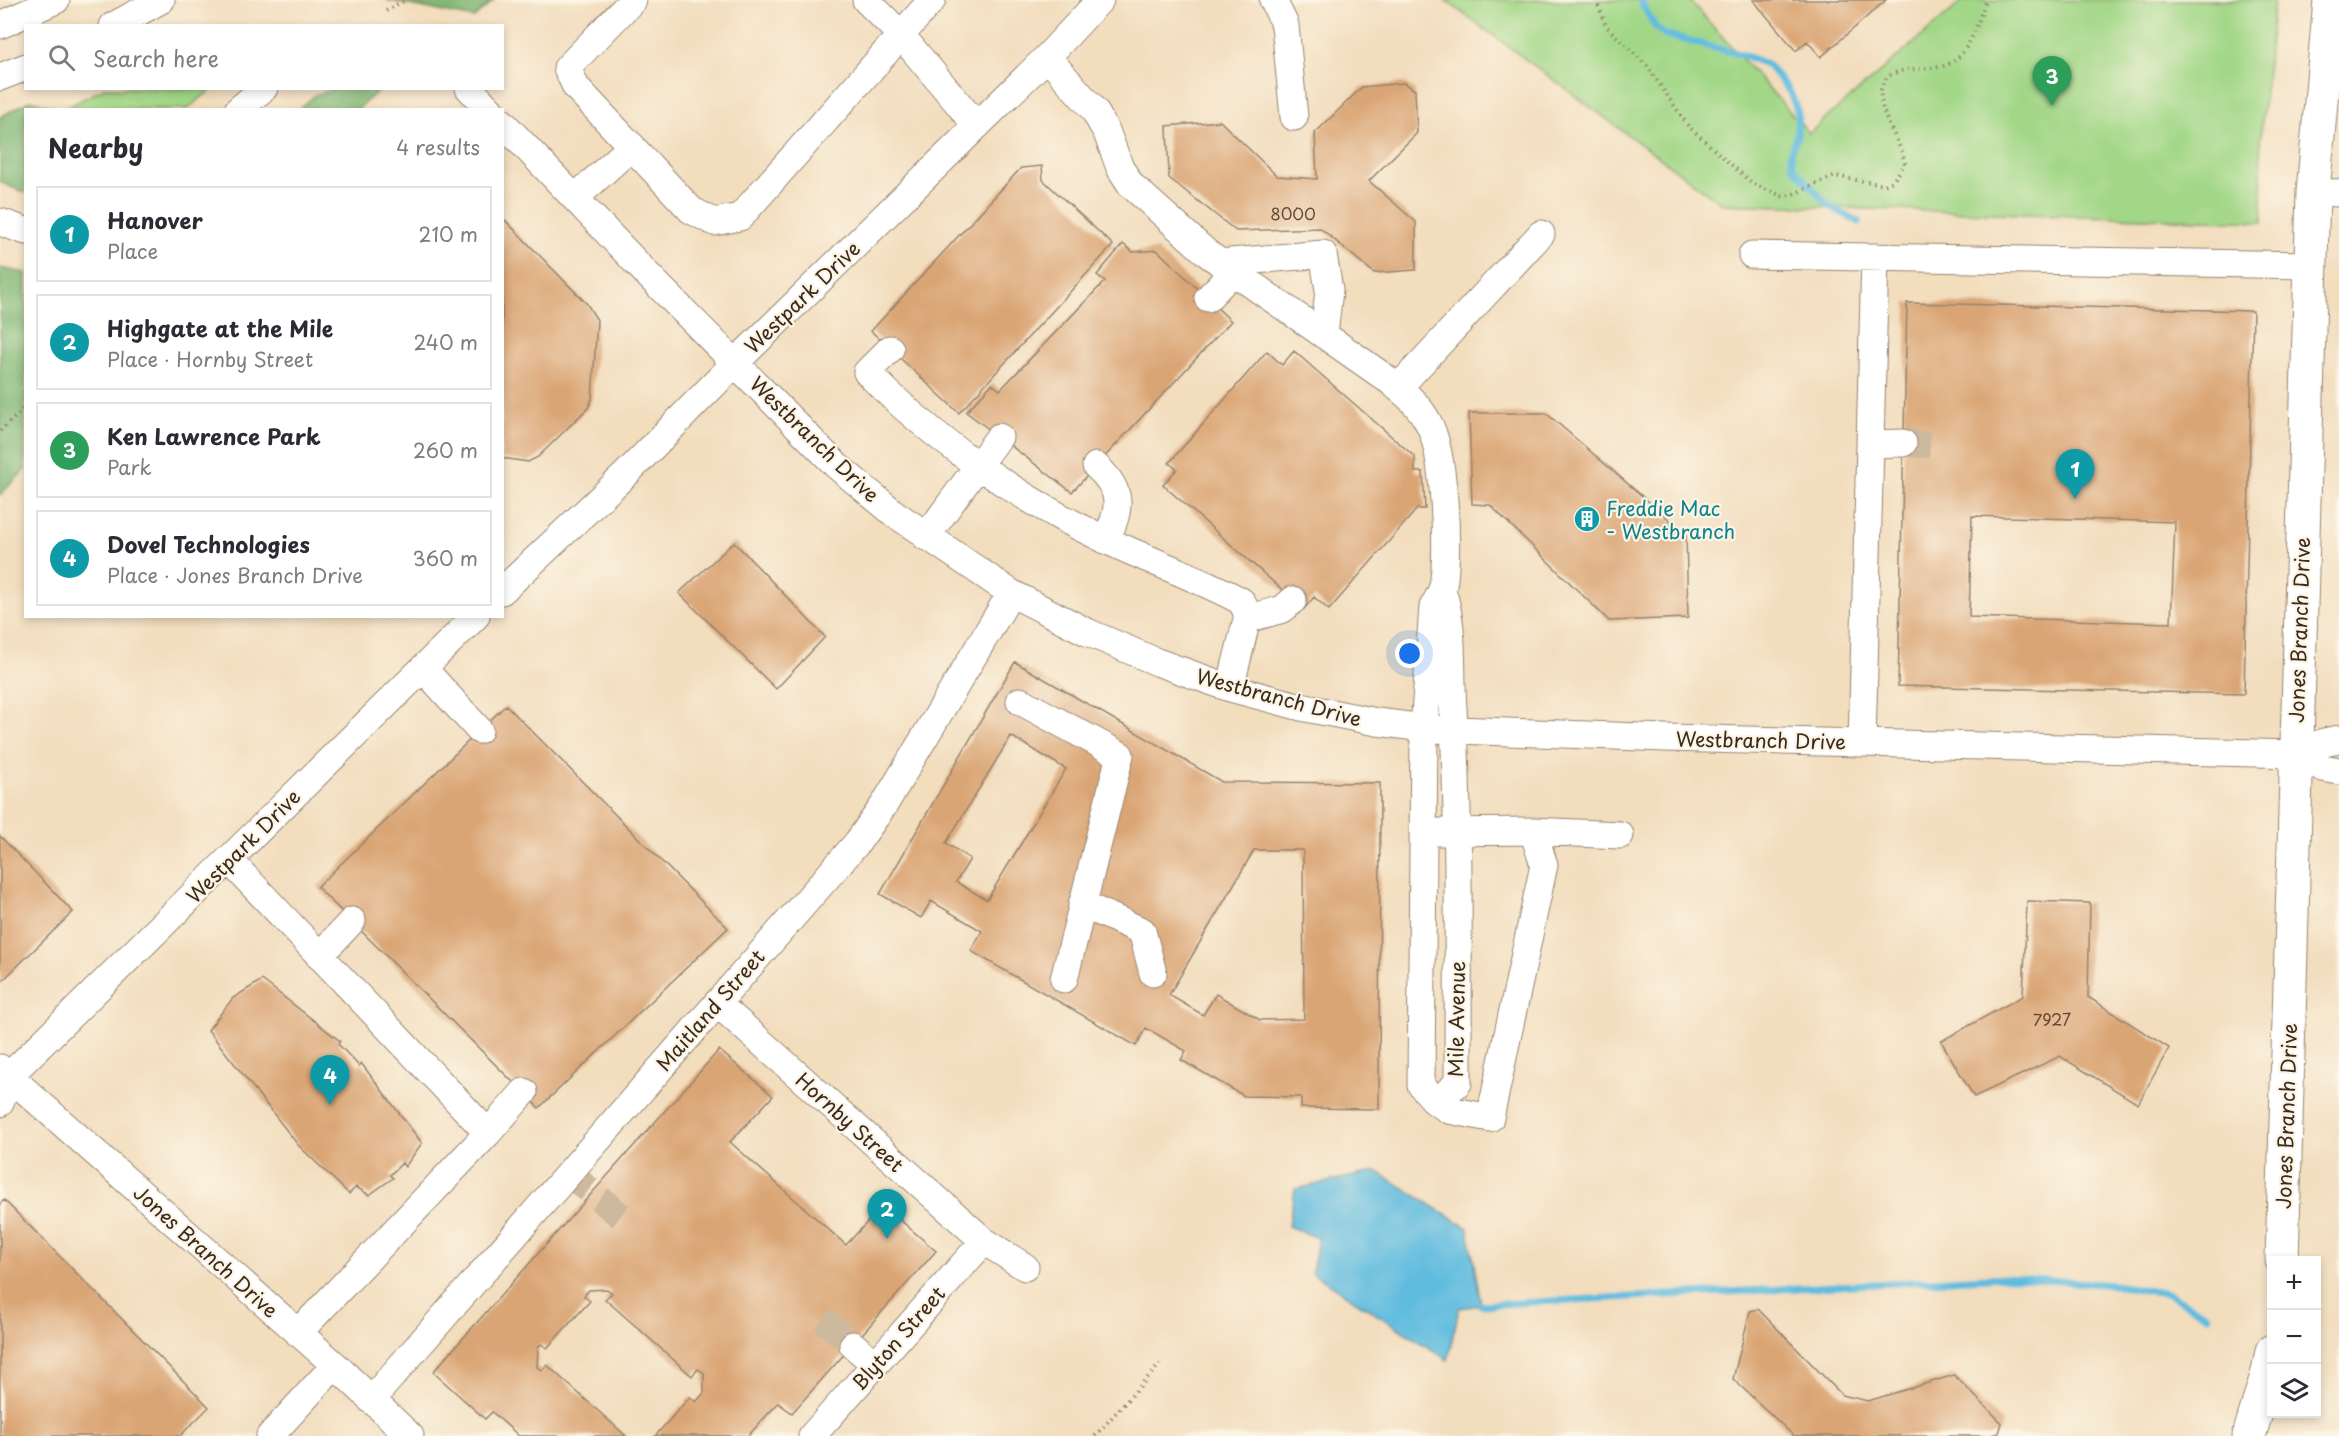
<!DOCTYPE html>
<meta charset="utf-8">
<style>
:root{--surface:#fff;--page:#f2f2f3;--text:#2b2b33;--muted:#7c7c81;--line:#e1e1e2;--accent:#d1495b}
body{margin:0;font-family:"Playpen Sans",sans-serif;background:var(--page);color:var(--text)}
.controls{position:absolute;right:18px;bottom:18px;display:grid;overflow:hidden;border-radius:0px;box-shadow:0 3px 9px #0003}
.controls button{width:54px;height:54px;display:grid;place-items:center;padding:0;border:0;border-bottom:2px solid var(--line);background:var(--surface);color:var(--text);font:30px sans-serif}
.you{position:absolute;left:1410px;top:654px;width:21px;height:21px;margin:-15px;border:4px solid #fff;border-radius:50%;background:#1a73e8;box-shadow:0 0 0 9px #1a73e833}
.badge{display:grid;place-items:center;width:39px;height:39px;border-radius:50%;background:var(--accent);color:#fff;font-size:20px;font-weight:700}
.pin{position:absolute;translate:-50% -50px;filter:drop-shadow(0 2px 3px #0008)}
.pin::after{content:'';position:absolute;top:32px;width:21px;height:18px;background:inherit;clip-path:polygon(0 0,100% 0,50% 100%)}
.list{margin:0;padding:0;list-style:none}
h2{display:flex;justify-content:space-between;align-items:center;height:78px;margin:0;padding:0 24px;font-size:26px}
h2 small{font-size:20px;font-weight:400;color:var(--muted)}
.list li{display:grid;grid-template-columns:39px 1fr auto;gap:18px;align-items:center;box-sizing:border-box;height:96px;margin:0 12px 12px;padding:0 12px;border:2px solid var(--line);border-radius:0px}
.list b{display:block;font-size:22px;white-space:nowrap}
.list p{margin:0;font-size:20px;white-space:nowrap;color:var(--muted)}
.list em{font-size:20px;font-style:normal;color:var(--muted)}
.icon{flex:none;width:33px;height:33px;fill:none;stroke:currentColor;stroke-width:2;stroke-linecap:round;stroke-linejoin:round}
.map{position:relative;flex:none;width:2339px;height:1436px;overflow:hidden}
.search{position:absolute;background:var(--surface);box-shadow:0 3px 9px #0003;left:24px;top:24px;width:480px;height:66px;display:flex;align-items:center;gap:15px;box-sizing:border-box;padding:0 21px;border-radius:0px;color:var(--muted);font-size:22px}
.panel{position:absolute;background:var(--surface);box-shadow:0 3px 9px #0003;left:24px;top:108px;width:480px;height:510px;border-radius:0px}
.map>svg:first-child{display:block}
.green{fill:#a2d787;stroke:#6e8052;stroke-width:1.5}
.forest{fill:#81b874;stroke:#5e7149;stroke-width:1.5}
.water{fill:#61bcdf;stroke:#4e737e;stroke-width:1.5}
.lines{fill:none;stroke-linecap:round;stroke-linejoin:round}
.stream{stroke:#61bcdf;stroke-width:7}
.building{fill:#daa575;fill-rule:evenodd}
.minor-tunnel{stroke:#cdb99d;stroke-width:27;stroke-dasharray:27 14;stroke-linecap:butt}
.minor-casing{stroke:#96846e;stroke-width:29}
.major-casing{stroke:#96846e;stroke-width:35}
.path{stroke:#96846e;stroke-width:4;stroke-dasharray:1.5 4.5;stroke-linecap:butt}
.minor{stroke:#fff;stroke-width:27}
.major{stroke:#fff;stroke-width:33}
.labels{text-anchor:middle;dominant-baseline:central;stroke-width:4.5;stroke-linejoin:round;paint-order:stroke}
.number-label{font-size:16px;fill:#634934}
.street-label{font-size:20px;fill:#3b2a1e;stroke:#fcf5e5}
.culture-label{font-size:20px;fill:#0d838f;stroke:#fcf5e5;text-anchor:start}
</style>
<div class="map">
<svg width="2339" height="1436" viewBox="0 0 2339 1436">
<rect width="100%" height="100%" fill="#fcf5e5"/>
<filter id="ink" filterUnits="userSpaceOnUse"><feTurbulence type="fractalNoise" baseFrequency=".0167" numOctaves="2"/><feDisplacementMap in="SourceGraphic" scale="12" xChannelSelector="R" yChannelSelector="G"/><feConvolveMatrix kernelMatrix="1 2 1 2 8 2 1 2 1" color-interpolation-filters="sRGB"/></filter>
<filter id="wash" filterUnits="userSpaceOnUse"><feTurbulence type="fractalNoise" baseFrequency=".008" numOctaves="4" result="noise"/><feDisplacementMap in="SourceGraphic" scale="24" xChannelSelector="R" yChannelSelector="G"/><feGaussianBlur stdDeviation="1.35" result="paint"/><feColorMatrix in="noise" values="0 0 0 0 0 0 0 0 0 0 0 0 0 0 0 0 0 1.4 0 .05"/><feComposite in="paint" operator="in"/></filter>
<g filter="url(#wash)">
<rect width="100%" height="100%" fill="#f2ddbd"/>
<path class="green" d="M1445,0H1689L1809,133L1964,0H2274L2260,143L2263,222L1722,204Z
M103,89V88L212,89L187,109H64Z"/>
<path class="forest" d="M386,0H494L474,18Z
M338,88L380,89L358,109H299L315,95Z
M31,100L59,109L26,110L25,193L0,182V117Z
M0,268L26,273L25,470L0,495Z"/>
<path class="water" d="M1376,1171L1468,1228L1481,1305L1459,1308L1448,1360L1312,1273L1318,1238L1288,1226L1295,1189Z"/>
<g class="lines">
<path class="stream" d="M1640,0L1656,28L1666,35L1746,56L1768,65L1790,92L1798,113L1797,135L1791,153L1793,167L1829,206L1859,222
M1481,1305L2006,1277L2115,1285L2169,1294L2208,1316"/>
</g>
<g id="blocks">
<path class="building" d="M1753,0H1886L1821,57L1807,41L1796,51Z
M1404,83L1415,90L1417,133L1369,181L1416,222V270L1374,273L1320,228L1236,231L1169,178L1167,126L1220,121L1277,176L1317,179L1315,133L1362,87Z
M1042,166L1043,180L1113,245L959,413L871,331L1021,168Z
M502,217L587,304L597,320L592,399L588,408L538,457L528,462L502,458Z
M1123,244L1133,252L1157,250L1231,321L1072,492L966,412L992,384L1000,390L1105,281L1097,275Z
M1907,303L2253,311L2244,694L1898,686ZM1972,516L2175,522L2171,623L1969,617Z
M1267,351L1282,365L1294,351L1415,457V472H1423L1425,509H1417L1329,610L1314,597L1304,609L1163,485L1177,469L1169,463Z
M1469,413H1546L1686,534L1688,618L1609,621L1490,505L1472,504Z
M734,542L825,637L776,689L679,593Z
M1015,662L1222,782L1380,783L1379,1109L1301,1108V1097L1244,1096L1181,1060L1186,1051L1146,1028L1136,1046L971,951L982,931L931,901L921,918L880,894ZM1011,736L1066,769L987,900L956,882L970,859L946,843ZM1254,850H1303L1304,1019L1260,1020L1216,994L1203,1015L1169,995Z
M506,705L728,928L539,1108L317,887Z
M0,836L73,912L0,983Z
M2027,901L2090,903L2088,997L2169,1048L2138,1104L2060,1056L1974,1097L1941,1041L2023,996Z
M262,980L340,1041L338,1044L359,1066L361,1063L422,1143L405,1167L402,1163L390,1175L393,1178L369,1195L356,1187L349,1194L298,1145L208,1030L233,998Z
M719,1050L773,1096L730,1142L846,1245L883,1205L936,1251L792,1413L778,1403L748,1436H655L690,1397L696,1402L704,1393V1373L698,1369L692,1376L605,1299L612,1293L607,1289L589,1290L584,1296L590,1301L547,1348L541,1344L538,1347L537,1367L542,1370L547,1365L626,1436H519L492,1412L485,1419L433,1372Z
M4,1200L209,1407L180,1436H0V1204Z
M1758,1309L1842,1395L1868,1401L1954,1375L2002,1423L1999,1433L1987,1436H1794L1733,1379L1750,1311Z"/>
</g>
</g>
<g filter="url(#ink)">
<use href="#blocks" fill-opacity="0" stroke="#96846e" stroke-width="1.5"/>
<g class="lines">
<path class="minor-tunnel" d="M1903,443L1936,445
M568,1173L622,1217
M823,1319L853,1345"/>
<g class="minor-casing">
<path id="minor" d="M633,0L567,68L576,87L691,210L714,222L740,217L932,0
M866,0L900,34L977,126
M1273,0L1285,25L1294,117
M0,25L56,0
M113,26L161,0
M1047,57L1094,110L1107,133L1120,168L1131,185L1208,254L1390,381C1405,393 1419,405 1428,422C1445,451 1449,553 1443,586C1441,594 1436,601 1433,607L1424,728L1421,1085L1436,1102L1458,1083C1458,958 1460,832 1453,708C1450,668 1455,628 1442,590
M0,77L26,67
M469,88L490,110
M238,110L264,88
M502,122L648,275L837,466L895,514L1011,593L1087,632L1157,662L1230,688L1301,707L1377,722L1432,729L1665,738L2296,754L2324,742L2339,739
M2313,192L2339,193
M575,198L632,146
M0,222L26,231
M1752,255L2310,265
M1220,263L1323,254L1329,290L1324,335
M1208,298L1233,272
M890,349L867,372C930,437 1022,501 1104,539C1149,561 1197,577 1241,601L1247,612V619L1283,609L1293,600
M1398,388L1541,234
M1870,444L1903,443
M1096,466C1123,490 1122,510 1105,540
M926,537L999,437
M502,591L627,473L736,362L1047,57L1100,0
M423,668L479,730
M1230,688L1247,619
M1020,701L1120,755L1064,979
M1862,743L1875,257
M2296,754L2323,768L2339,771
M1439,832L1533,831L1620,835
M229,860L488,1133L298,1333
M1082,904L1142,931L1153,973
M319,956L352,921
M717,1003L984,1241L1025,1267
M0,1068L335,1365L410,1436
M1436,1102L1449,1110L1490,1118L1544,865L1533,831
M0,1103L9,1076L476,616
M488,1133L524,1092
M853,1345L875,1364
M371,1400L857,843L884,805L1011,593
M270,1436L335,1365
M812,1436L984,1241"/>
</g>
<g class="major-casing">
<path id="major" d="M2282,1260L2313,192L2330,0
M2249,1436L2268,1372L2272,1351"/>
</g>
<path class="path" d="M1596,0L1606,26L1647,66L1689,127L1753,184L1782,196L1791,195L1835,176L1884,185L1893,181L1905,164C1901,141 1884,123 1881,99C1876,56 1934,77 1954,61C1971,49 1979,19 1986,0
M386,11L405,0
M0,431L26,407
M1095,1436L1160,1364"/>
<use href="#minor" class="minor"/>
<use href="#major" class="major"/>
</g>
</g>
<defs>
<g id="building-disc" transform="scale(1.35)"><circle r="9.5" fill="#0f9aa8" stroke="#fcf5e5"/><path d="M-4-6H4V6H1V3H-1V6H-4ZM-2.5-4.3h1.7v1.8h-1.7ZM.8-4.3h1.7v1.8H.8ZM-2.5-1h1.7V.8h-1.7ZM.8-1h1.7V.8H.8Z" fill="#fff"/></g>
</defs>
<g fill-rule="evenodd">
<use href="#building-disc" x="1587" y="519"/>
</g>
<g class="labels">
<g class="number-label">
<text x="1293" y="213">8000</text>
<text x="2052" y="1019">7927</text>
</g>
<g class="street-label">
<text transform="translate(802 297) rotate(-44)">Westpark Drive</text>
<text transform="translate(815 439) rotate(44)">Westbranch Drive</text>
<text transform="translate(2299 630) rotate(-88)">Jones Branch Drive</text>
<text transform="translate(1279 697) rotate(15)">Westbranch Drive</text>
<text transform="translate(1761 740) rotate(1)">Westbranch Drive</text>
<text transform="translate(243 846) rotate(-45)">Westpark Drive</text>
<text transform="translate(710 1010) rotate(-49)">Maitland Street</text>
<text transform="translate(1456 1019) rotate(-89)">Mile Avenue</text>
<text transform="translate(2286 1116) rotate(-88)">Jones Branch Drive</text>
<text transform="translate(850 1122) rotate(42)">Hornby Street</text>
<text transform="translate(206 1251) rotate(42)">Jones Branch Drive</text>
<text transform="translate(898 1338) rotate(-49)">Blyton Street</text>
</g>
<g class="culture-label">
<text x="1606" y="508">Freddie Mac<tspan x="1606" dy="23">- Westbranch</tspan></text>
</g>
</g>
</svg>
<div class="controls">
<button>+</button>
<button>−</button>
<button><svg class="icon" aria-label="layers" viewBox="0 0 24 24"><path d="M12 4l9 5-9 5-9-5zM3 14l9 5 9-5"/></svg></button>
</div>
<div class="you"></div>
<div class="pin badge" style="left:2075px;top:499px;background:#0f9aa8">1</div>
<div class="pin badge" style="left:887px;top:1239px;background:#0f9aa8">2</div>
<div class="pin badge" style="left:2052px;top:106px;background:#2e9e5b">3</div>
<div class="pin badge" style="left:330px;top:1105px;background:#0f9aa8">4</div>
<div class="search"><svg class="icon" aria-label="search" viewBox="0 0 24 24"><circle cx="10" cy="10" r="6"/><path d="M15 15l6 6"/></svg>Search here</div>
<section class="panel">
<h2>Nearby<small>4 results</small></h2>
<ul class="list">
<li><span class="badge" style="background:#0f9aa8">1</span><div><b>Hanover</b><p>Place</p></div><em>210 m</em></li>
<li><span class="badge" style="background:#0f9aa8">2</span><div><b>Highgate at the Mile</b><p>Place · Hornby Street</p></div><em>240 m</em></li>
<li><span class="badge" style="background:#2e9e5b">3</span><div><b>Ken Lawrence Park</b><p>Park</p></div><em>260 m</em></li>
<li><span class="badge" style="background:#0f9aa8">4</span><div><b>Dovel Technologies</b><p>Place · Jones Branch Drive</p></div><em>360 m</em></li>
</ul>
</section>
</div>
